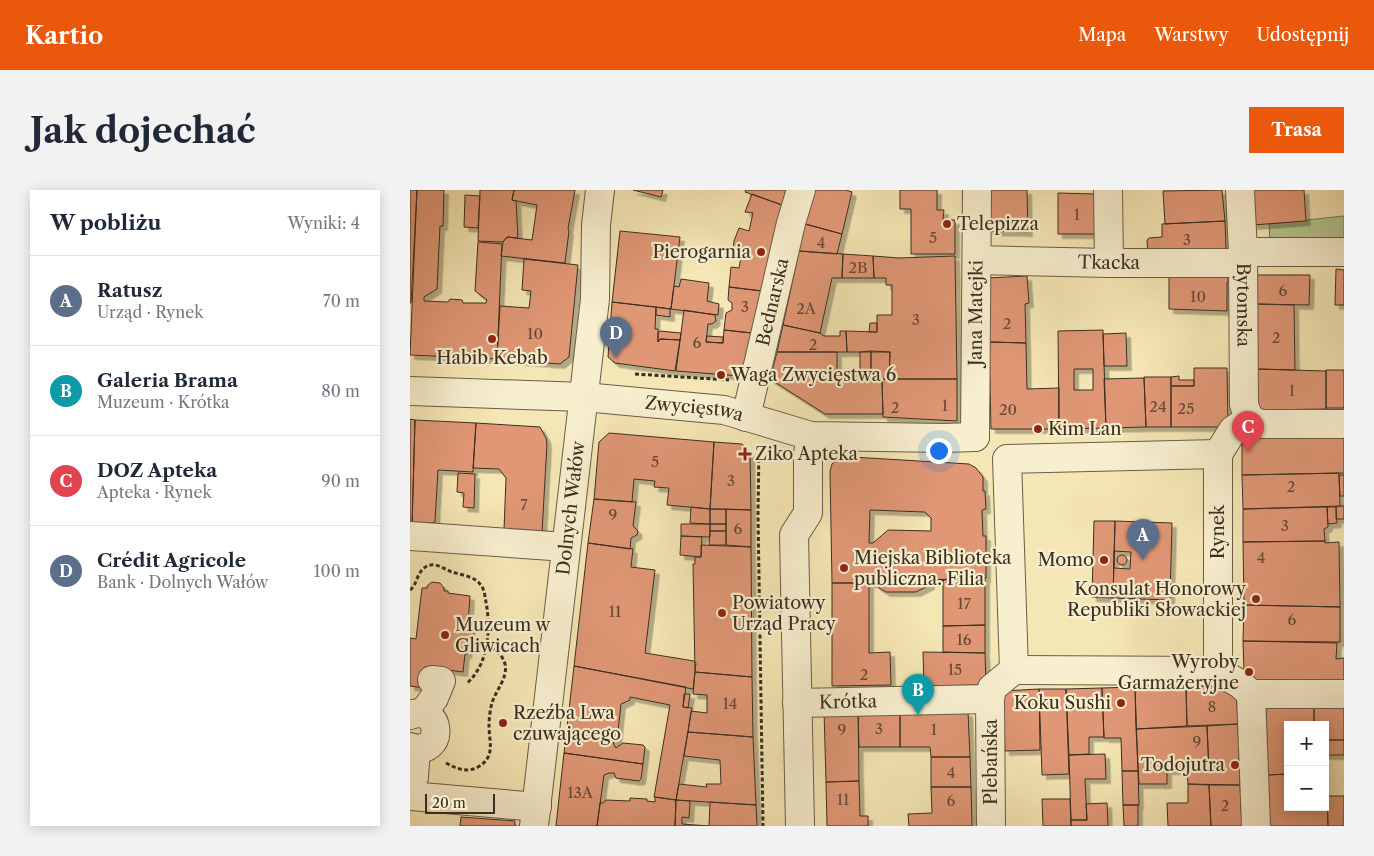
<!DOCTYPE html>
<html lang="pl">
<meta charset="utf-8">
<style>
:root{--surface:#fff;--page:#f2f2f3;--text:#1f2937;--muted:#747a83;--line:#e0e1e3;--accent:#ea580c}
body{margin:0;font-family:"Libre Caslon Text",serif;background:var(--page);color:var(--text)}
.controls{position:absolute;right:15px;bottom:15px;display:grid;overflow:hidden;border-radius:0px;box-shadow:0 2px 12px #0003}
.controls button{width:45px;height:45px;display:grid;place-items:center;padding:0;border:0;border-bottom:1px solid var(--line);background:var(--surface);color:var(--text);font:25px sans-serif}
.scale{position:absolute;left:15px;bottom:12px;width:70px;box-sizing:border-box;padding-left:5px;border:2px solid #3a2f21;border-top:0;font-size:14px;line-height:18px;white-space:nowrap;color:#3a2f21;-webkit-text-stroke:4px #f8efcf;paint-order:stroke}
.you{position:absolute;left:528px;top:260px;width:18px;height:18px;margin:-12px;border:4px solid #fff;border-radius:50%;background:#1a73e8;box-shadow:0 0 0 8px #1a73e833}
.badge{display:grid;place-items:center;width:32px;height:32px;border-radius:50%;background:var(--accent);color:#fff;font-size:16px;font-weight:700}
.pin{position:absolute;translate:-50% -41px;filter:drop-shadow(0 1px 2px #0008)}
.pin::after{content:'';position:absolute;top:26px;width:18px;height:15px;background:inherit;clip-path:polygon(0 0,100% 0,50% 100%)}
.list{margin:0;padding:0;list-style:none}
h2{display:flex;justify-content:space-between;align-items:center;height:65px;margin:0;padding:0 20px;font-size:21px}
h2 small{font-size:16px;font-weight:400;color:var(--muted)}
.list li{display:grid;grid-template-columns:32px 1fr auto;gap:15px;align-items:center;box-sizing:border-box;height:90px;padding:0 20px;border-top:1px solid var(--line)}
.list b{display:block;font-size:19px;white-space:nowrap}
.list p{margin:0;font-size:16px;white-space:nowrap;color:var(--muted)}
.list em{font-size:16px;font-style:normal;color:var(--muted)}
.map{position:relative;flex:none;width:934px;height:636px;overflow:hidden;border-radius:0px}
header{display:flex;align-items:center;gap:30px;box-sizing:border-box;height:70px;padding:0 25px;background:var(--accent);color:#fff}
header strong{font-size:24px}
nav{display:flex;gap:28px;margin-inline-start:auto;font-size:18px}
.intro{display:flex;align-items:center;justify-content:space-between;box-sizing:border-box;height:120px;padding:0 30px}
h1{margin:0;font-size:35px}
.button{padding:12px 22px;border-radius:0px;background:var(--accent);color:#fff;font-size:18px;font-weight:700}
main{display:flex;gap:30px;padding:0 30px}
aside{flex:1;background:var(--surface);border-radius:0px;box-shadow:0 2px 12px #0003}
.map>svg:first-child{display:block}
.green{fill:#b7c791;stroke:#787b59}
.building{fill:#e09776;stroke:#3a2f21;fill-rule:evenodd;filter:url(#shadow)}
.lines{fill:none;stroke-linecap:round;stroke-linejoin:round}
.minor-casing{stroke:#695d46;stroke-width:30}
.path{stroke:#3a2f21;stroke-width:3;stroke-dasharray:4 2.5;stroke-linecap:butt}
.minor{stroke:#f8efcf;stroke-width:28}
.poi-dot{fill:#8f2418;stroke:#f8efcf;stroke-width:2}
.labels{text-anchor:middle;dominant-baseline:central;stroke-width:4.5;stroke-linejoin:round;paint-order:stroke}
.number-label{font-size:15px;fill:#644936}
.poi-label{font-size:18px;fill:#3a2f21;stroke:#f8efcf;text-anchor:start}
.street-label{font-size:18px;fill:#3a2f21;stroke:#f8efcf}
</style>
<header>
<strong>Kartio</strong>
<nav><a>Mapa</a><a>Warstwy</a><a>Udostępnij</a></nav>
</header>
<div class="intro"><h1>Jak dojechać</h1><a class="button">Trasa</a></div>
<main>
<aside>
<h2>W pobliżu<small>Wyniki: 4</small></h2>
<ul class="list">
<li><span class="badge" style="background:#5c6f8a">A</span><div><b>Ratusz</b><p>Urząd · Rynek</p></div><em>70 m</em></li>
<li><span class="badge" style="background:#0f9aa8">B</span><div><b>Galeria Brama</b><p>Muzeum · Krótka</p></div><em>80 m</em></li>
<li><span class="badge" style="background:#e0444e">C</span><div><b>DOZ Apteka</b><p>Apteka · Rynek</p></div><em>90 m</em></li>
<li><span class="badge" style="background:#5c6f8a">D</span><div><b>Crédit Agricole</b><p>Bank · Dolnych Wałów</p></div><em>100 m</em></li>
</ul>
</aside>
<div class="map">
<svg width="934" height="636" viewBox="0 0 934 636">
<defs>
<filter id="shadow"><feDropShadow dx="4.5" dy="4.5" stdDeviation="0" flood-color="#0004"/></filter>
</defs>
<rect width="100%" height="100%" fill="#f5e7b5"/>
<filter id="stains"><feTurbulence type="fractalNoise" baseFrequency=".004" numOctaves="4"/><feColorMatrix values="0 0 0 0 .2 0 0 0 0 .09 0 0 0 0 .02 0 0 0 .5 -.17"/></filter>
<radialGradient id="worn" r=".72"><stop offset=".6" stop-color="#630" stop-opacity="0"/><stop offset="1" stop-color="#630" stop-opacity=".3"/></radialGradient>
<path class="green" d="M934,26V51H860L859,34Z"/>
<path class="building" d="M0,0H7L1,113H0Z
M7,0H34L33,36H30L27,99L14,107V111L38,112L40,109L52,110L53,113H76L77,110L65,101L68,52L92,54L87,169L0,165Z
M70,0H104L102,10L106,11L108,48L97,47L93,52L68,51Z
M104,0H165L158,39L159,41L155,73L91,66L93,52L97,47L122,50L127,15L102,10Z
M223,0H253L251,7Z
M336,0H376L372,15L335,2Z
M403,0H436L442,2L432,44L395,34Z
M490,0H527V20H534L533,30H545V64H501V19H490Z
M578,0H617L618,42L578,41Z
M812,0L815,31L755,34L753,1Z
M841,0H894L896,31L843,35Z
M648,3L686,4V44H648Z
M342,4L372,15L352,101L319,97L321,77L329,78L332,62L323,60L324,51L329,38L339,41L343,23L335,22Z
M55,5L70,6L68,38L54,37Z
M815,31L816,58L812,63L738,66L737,50L739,48L752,47V34Z
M395,34L432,44L427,64L389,61Z
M210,41L270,47L261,119L202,112Z
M389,61L433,64L432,88H422L410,143L373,135Z
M433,64L463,66L464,88H432Z
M463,66L489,68L545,66L547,189H479L480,162H437L436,141L467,142V125H482V95H476V88H464Z
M114,69L168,75L159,167L150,174L87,169L90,116L119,118L121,101L112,100Z
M926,79L934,80V115H925Z
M759,82L818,86V92H817V121L759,119Z
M847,85H900L899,115L847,114Z
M617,86L619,113L615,114L616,153L579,152L577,88Z
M271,89L299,93L297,111L309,114L308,125L261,119L264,96L269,97Z
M319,97L352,101L342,143L314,140L316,123L322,120V113L318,110Z
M202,112L246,117L245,139H248V152L250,149L270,150L265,181L205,173L198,167Z
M847,114L884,115L885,180L847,179Z
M246,117L260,119V127L246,125Z
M274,120L305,125L306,131L302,134H298L296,152L313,153L314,140L342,143L335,183L330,186L266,181Z
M460,133H467V142H459Z
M373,135L410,143L414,146H430V141H436L437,162H367Z
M693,140L696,238L649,239L648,141ZM664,179H683V200H664Z
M250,141L271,143L270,150L250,149L248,152V144Z
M716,143L717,176H694L693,144Z
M297,146L313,147V153L296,152Z
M579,152L616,153L617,199L649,198V239H581Z
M461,161L480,162L479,189H472L473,224H415L360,189L367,162H427V182L461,181Z
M461,161V181L450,182V162Z
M784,178H817L818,237H761V196H784Z
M847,179L916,181V219L848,220Z
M916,180H934V218H916Z
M769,186V190H784V196H761V187Z
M734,187H761V237H736Z
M734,188L736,237L696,238L694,189Z
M472,189H547V231L473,227Z
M0,229L5,230L2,337H0Z
M5,230L66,233L63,282L28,280L25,332L2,337Z
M66,233L130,237L136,248L137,254L132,343L94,340L96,288L89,279L63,278Z
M199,243L304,252L300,319L257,315L259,298L244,297L245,291L224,289L222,312L184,309L189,252Z
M836,247L894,248L934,247V283L832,285V251Z
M304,252L332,254L340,262L341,320L300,319Z
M442,267L559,274L566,278L573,287V301H575L576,319L572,320L573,346H576V388L512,390L513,393H422L420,281L422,274L428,269ZM460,320L515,322L521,328V341L478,340L463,353H459Z
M48,283L65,284L64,318L53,317L54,303L47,302Z
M929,283L930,316L833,319L832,285Z
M929,285H934V306H930Z
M184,309L226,312L223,336L228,341L227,345L221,348L220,359L178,353Z
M930,316H934V329H926V317Z
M281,317L300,319V334L280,333Z
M917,317L918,337L914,339L915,351L833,352V319Z
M917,317H926L927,333L918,334Z
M300,319H316V334H300Z
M316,319L341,320V357L316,355Z
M684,331H705L703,408L682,407Z
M705,331L762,333L760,410L703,408Z
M271,334H300V347L271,346Z
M300,334H316V341H300Z
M300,341H316V355H299Z
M271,346L292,347L291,367L270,365Z
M915,351V353L929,352L930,417L834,415L833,352Z
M178,353L223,359L221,377L245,380L235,463L284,471L286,473L283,499L164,476Z
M291,355L341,357L342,487L285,482L283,374H285V367H291Z
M704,361L721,362L720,379L704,378Z
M707 370a5 5 0 1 1 10 0a5 5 0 1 1-10 0Z
M558,388H575V435L533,436V390Z
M512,390H533V391L520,392V395L506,402H476L466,396L465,393H513Z
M22,392L30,393L34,398V401H38V403L60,406L58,434L60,435V442L64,443L62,457H58L57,464H55L53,482L23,478L22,499L0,496V448L6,449L12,398H17V396Z
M422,393H459V463L480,462L481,495L422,496Z
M834,415L930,417V452L833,451Z
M575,435V463L533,462V436Z
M833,451L927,453L926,469L934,468V490H844L834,481Z
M513,462L575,463L576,492L573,495L514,496Z
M164,476L276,497L273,517L282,518L266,610L244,607L260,515L220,507V510L211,514L207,550L203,553L206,558L213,553L233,555L235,557L233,574L154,563Z
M285,482L342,487L343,547L278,542L281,521L297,523V505L283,504Z
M824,496L826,498L828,534L777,536L776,497Z
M725,497H776L777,536L726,539Z
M725,497L728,581H712L711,548H694L692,498Z
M692,498L694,547H679V564L659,565L656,499Z
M629,499L630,560L595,561L593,501Z
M629,499H656L659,584L632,585Z
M274,504H280L278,518L273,517Z
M856,516H904V535H878V584L858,585Z
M904,516H934V550H915V535H904Z
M448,518H490V557H449Z
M448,518L449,591L416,592L414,520Z
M490,518L558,522L560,567H521L520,557H490Z
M828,534L830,595L778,594L777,580H799L797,536Z
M797,536L799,580H757V594H729L726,539Z
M278,542L343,547L346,615L266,610L269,594L297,597L296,594H311L310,570L274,566Z
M915,550H934V565H915Z
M154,563L233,574L231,589L229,591L206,588L204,583H199L194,585L187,636H146Z
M695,564L696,589H675L677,630H661L659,565Z
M521,567H560L561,597H521Z
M712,581H728L729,615H713Z
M878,584V617H915V605L917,606L918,636H860L858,585Z
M449,591L450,626H458V636H417L416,592Z
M778,594L799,595L801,636H758L757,613H778Z
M799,595H830L832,636H801Z
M521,597H561L562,636H499L498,624L522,623Z
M917,606H934V636H918Z
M245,607L266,610L265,636H187L190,613H193L196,610L220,611V608L237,609V611L245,612Z
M632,609H660L661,636H633Z
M266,610L280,611L279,628L272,627V634L299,636L300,612L346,615L347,636H265Z
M697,613L698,636H661V630H677L676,614Z
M713,615H728V636H714Z
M51,627L105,631V636H50Z"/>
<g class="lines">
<g class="minor-casing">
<g id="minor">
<path d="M698,0L699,73"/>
<path id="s1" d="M830,0L833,62L834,214C837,226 841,232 853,234H934"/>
<path d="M833,62H934"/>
<path id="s2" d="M567,70L699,73H833"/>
<path id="s3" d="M0,201L174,207L314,220L401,246L534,248L565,247"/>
<path id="s4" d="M336,227L381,33L391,0"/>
<path id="s5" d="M565,247L567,0"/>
<path d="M0,346L156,357"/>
<path d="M604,480L808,481L830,494L841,504"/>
<path d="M808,481V264L823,240L840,229"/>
<path d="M841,504L846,636"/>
<path d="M841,504H934"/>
<path id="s6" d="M387,513L580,509"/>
<path d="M13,523L24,508L31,491L22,490"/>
<path d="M0,525C33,513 35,568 0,557"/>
<path d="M4,587L6,559"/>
<path d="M0,606L127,617"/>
<path id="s7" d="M124,636L185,109L186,35L190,0"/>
<path d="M390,636L384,345L398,323V264L401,246"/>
<path d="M581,636L580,509L582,498L604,480L597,269L808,264"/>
</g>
</g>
<path class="path" d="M225,184L319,190
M349,256L348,324L353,636
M0,400C8,394 6,382 17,376C26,372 34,379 42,382C51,385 64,386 70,394C74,398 75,406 76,412C81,438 79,475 56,494
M36,573C47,579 57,583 68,577C86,567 79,551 79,536C79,529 80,520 82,513C86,500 98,488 95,474C92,464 86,460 77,456"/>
<use href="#minor" class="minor"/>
</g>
<g class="poi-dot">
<circle cx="537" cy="34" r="5"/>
<circle cx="351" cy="62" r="5"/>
<circle cx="82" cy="149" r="5"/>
<circle cx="311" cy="185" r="5"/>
<circle cx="628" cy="239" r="5"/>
<path d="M332.5 256.5h5v5h5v5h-5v5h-5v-5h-5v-5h5z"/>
<circle cx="694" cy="370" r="5"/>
<circle cx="434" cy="378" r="5"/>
<circle cx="846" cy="409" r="5"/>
<circle cx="312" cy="423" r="5"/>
<circle cx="35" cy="445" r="5"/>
<circle cx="839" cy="482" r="5"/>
<circle cx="711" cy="513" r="5"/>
<circle cx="93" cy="533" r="5"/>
<circle cx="825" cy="575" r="5"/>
</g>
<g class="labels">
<g class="number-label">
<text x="667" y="24">1</text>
<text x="523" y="47">5</text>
<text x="777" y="49">3</text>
<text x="411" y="52">4</text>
<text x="448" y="77">2B</text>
<text x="873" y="100">6</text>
<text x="788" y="106">10</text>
<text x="335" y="116">3</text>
<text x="396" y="118">2A</text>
<text x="506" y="129">3</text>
<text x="597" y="133">2</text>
<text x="125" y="143">10</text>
<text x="866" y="147">2</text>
<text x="287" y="152">6</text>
<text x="403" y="154">2</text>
<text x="882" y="200">1</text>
<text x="535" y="215">1</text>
<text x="748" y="216">24</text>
<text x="485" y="217">2</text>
<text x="776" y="218">25</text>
<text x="598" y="219">20</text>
<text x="245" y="271">5</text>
<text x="321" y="290">3</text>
<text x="881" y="296">2</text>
<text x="114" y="314">7</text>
<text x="203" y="324">9</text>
<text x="875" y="335">3</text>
<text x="328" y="338">6</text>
<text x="851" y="367">4</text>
<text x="554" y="413">17</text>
<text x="205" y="421">11</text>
<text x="882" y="429">6</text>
<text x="554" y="449">16</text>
<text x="545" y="479">15</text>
<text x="454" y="484">2</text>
<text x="320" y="513">14</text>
<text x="802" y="516">8</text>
<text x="469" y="538">3</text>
<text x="432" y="539">9</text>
<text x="524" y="539">1</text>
<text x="787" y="551">9</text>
<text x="541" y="582">4</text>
<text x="170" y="602">13A</text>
<text x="433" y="609">11</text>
<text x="541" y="610">6</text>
<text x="815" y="615">2</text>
</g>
<g class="poi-label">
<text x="547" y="34">Telepizza</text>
<text x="341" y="62" text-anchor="end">Pierogarnia</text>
<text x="82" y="168" text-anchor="middle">Habib Kebab</text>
<text x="321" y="185">Waga Zwycięstwa 6</text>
<text x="638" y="239">Kim Lan</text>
<text x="345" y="264">Ziko Apteka</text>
<text x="444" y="368">Miejska Biblioteka<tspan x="444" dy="21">publiczna. Filia</tspan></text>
<text x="684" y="370" text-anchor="end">Momo</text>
<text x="836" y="399" text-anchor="end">Konsulat Honorowy<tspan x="836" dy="21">Republiki Słowackiej</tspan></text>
<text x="322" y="413">Powiatowy<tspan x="322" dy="21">Urząd Pracy</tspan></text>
<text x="45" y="435">Muzeum w<tspan x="45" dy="21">Gliwicach</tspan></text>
<text x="829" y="472" text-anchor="end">Wyroby<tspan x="829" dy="21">Garmażeryjne</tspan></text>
<text x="701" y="513" text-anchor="end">Koku Sushi</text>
<text x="103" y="523">Rzeźba Lwa<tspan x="103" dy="21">czuwającego</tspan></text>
<text x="815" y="575" text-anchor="end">Todojutra</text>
</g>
<g class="street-label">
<text stroke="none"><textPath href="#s2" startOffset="132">Tkacka</textPath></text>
<text stroke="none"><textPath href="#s4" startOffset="118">Bednarska</textPath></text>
<text stroke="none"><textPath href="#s1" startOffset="115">Bytomska</textPath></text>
<text stroke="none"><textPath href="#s5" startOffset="124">Jana Matejki</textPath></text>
<text stroke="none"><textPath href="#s3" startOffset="285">Zwycięstwa</textPath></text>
<text stroke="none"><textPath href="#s7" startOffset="320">Dolnych Wałów</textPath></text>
<text transform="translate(808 342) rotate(-90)">Rynek</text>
<text stroke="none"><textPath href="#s6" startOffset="51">Krótka</textPath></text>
<text transform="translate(581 572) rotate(-90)">Plebańska</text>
</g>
</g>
<rect width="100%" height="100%" filter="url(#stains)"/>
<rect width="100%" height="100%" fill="url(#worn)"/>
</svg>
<div class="controls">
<button>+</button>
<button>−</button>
</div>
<div class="scale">20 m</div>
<div class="you"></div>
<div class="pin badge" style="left:733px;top:370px;background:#5c6f8a">A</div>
<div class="pin badge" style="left:508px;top:525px;background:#0f9aa8">B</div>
<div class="pin badge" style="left:838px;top:262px;background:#e0444e">C</div>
<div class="pin badge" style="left:206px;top:168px;background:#5c6f8a">D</div>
</div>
</main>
